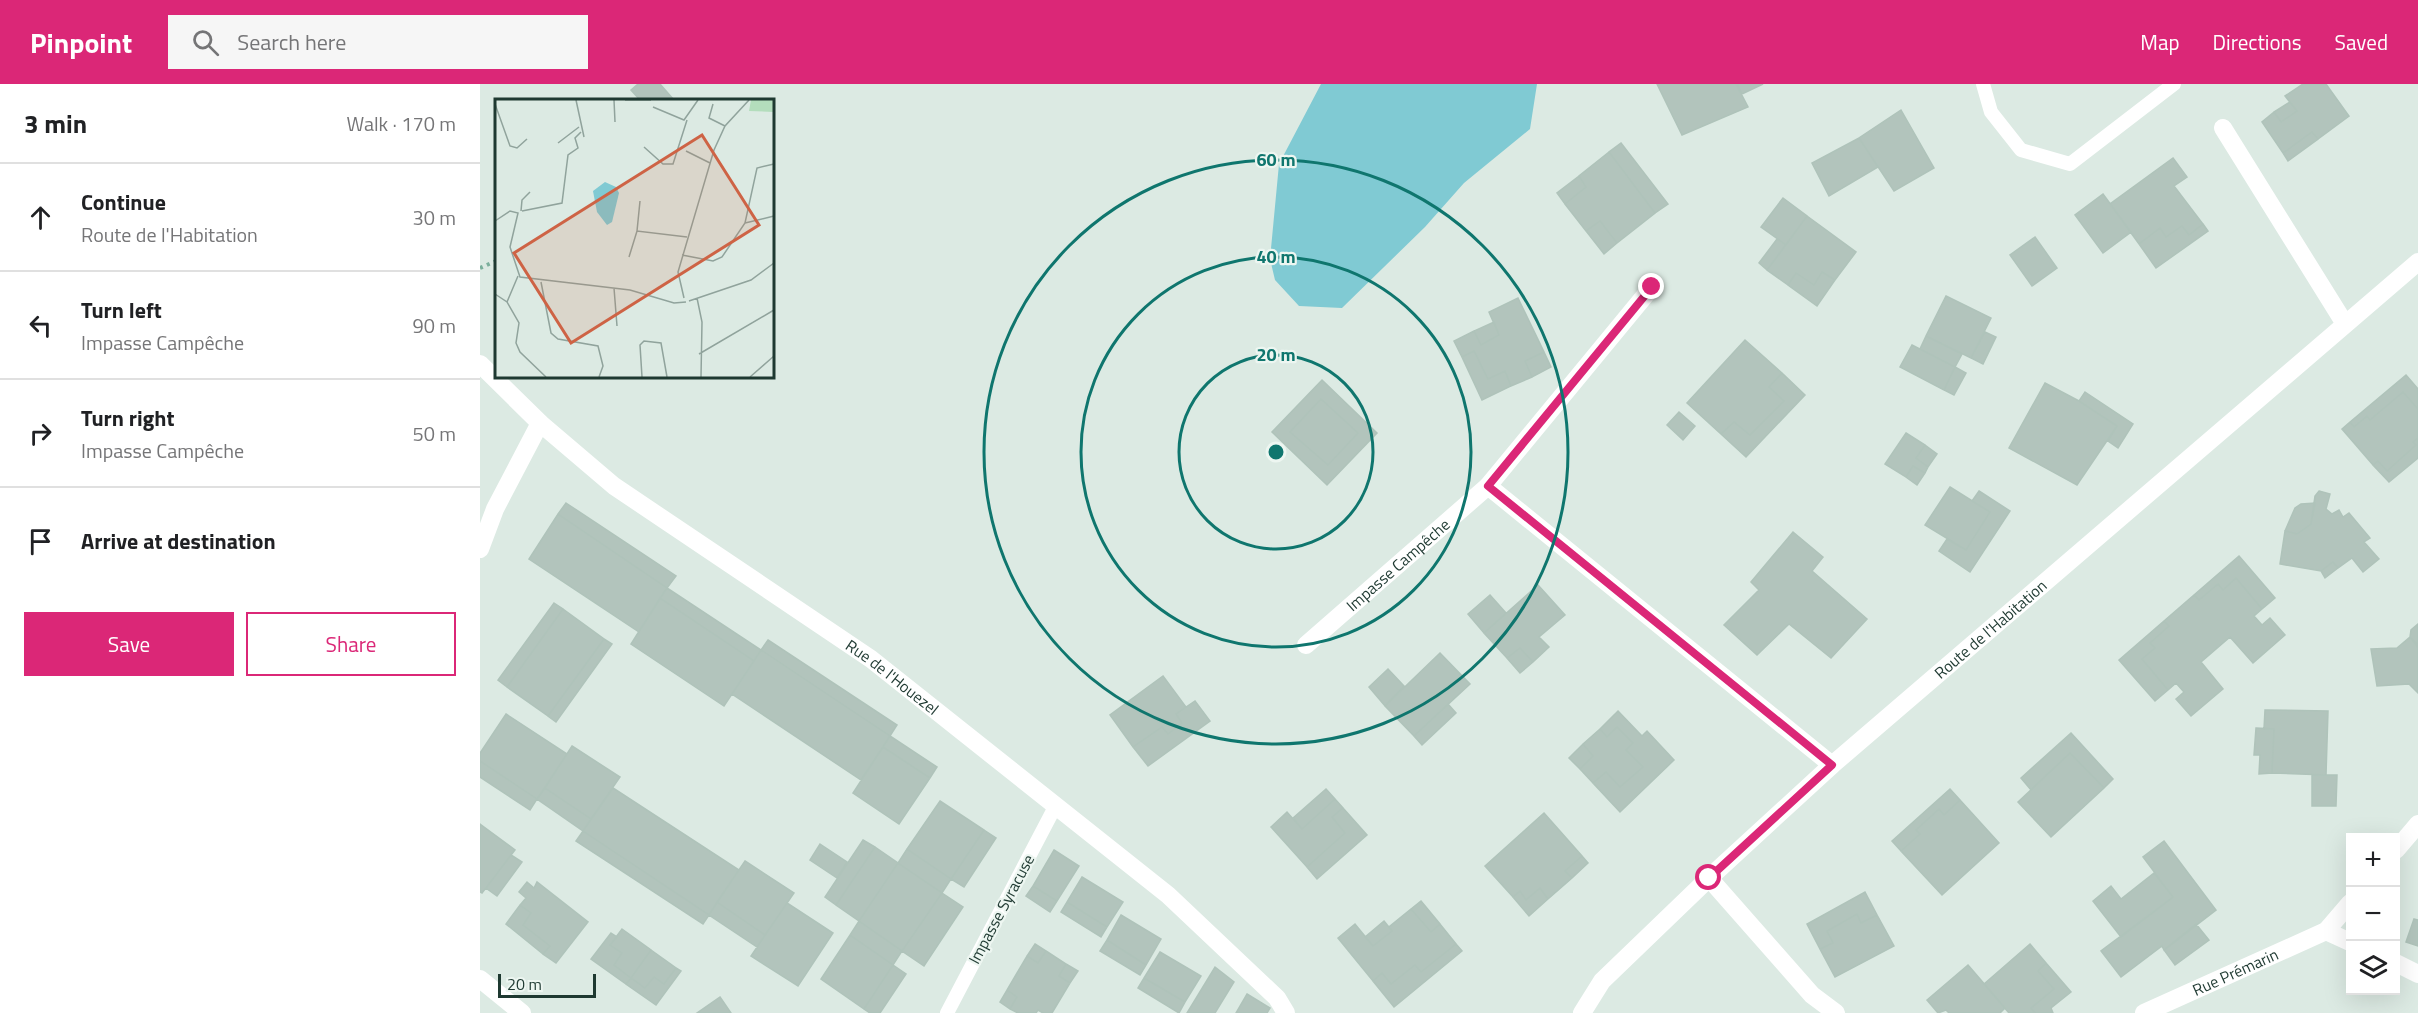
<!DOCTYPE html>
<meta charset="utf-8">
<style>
:root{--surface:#fff;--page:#f6f6f6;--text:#202124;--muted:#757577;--line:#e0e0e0;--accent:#db2777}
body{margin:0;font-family:"Titillium Web",sans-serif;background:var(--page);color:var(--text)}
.controls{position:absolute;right:18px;bottom:18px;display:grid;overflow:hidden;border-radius:0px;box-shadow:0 6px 24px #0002}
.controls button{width:54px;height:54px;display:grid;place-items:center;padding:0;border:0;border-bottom:2px solid var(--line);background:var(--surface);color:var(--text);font:30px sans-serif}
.scale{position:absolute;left:18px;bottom:15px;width:98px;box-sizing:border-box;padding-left:6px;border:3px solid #1e3931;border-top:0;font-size:16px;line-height:21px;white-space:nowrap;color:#1e3931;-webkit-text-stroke:4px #edf6f1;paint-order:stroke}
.stop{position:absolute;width:18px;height:18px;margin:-14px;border:4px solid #db2777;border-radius:50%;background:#fff}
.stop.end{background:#db2777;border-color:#fff;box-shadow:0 2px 6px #0008}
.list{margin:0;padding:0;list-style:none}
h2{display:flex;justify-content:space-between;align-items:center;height:78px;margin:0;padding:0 24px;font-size:26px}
h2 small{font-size:20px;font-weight:400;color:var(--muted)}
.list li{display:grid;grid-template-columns:39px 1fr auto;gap:18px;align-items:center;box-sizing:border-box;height:108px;padding:0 24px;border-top:2px solid var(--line)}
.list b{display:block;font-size:22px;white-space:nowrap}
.list p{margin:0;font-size:20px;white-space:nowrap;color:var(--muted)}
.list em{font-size:20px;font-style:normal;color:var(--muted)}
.actions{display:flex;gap:12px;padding:18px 24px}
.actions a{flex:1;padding:14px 0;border:2px solid var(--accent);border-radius:0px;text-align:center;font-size:21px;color:var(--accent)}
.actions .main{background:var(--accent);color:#fff}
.icon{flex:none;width:33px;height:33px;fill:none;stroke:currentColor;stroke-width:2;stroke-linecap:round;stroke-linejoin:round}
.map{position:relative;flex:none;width:1938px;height:929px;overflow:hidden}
header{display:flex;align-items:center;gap:36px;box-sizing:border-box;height:84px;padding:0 30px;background:var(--accent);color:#fff}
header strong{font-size:28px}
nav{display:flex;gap:33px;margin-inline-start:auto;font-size:21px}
.search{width:420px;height:54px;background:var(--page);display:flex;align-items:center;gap:15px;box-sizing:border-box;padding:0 21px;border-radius:0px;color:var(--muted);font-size:22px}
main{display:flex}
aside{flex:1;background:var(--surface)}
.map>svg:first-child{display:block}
.water{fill:#80cad3}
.building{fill:#b2c4bc;stroke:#afc3ba;stroke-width:1.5;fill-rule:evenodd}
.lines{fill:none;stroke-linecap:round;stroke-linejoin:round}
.path{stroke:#7baf9c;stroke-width:4;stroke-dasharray:3 4.5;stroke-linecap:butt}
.service{stroke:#fff;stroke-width:14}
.minor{stroke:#fff;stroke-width:18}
.tertiary{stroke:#fff;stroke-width:18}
.route{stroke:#db2777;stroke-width:8}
.ring{fill:none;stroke:#0f766e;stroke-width:3}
.labels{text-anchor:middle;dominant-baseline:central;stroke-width:4.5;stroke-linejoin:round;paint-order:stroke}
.street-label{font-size:16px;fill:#1e3931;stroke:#edf6f1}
.inset-road{fill:none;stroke:#90a39c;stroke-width:1.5}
.view{fill:#ce6345;fill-opacity:0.15;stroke:#ce6345;stroke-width:3}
.inset-edge{fill:none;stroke:#1e3931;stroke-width:3}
.centre{fill:#0f766e;stroke:#edf6f1;stroke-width:3}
.ring-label{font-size:18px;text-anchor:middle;font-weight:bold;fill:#0f766e;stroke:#edf6f1;stroke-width:4.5;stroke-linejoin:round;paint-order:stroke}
</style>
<header>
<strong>Pinpoint</strong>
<div class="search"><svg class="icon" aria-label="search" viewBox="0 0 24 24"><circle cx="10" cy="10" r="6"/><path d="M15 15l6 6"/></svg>Search here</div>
<nav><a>Map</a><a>Directions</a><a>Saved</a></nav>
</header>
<main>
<aside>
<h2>3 min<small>Walk · 170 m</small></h2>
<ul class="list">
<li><svg class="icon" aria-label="ahead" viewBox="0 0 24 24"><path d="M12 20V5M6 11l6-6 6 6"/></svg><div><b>Continue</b><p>Route de l'Habitation</p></div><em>30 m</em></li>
<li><svg class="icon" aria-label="left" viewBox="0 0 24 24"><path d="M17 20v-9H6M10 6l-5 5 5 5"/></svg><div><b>Turn left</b><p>Impasse Campêche</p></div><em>90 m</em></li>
<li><svg class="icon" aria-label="right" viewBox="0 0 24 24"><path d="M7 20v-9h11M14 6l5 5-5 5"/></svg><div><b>Turn right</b><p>Impasse Campêche</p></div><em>50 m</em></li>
<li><svg class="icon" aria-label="arrive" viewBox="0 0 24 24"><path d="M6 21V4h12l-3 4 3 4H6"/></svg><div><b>Arrive at destination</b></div></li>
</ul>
<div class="actions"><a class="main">Save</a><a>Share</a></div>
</aside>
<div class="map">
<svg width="1938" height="929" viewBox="0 0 1938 929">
<rect width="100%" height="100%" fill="#dceae3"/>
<path class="water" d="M841,0H1057L1050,45L984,99L945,143L862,224L819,222L795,196L790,175L799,80Z"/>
<path class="building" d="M158,0H180L194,16H160L151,6Z
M1177,0H1256L1268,23L1202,51Z
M1257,0H1283L1262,10Z
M1823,0H1846L1869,32L1838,55L1832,48L1803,69L1782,38L1794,28L1801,38L1817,27L1805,12Z
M1810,18L1817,27L1801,38L1794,28Z
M1421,26L1454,84L1414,107L1379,54Z
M1832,48L1838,55L1808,77L1803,69Z
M1379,54L1398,83L1349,112L1332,79Z
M1141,59L1188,120L1175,129L1129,68Z
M1129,68L1175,129L1137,159L1120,137L1106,147L1085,120L1106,103L1099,92Z
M1693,74L1707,93L1694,102L1723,140L1709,151L1702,142L1686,153L1680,144L1659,160L1630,120Z
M1099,92L1106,103L1085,120L1077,109Z
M1623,110L1651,148L1623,169L1595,131Z
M1303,114L1327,132L1306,161L1281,143Z
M1327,132L1376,168L1355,196L1342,188L1334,201L1316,189L1308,201L1287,186Z
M1120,137L1137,159L1124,170L1106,147Z
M1723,140L1728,147L1676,184L1659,160L1680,144L1686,153L1702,142L1709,151Z
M1555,153L1577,184L1552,202L1530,171Z
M1297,155L1306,161L1287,186L1279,179Z
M1342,188L1355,196L1337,222L1308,201L1316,189L1334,201Z
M1466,212L1511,234L1491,274L1446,252Z
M1038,214L1064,268L1045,277L1052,293L1031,302L1025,287L1008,295L994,267L982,273L974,257L994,247L1001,261L1019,251L1009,228Z
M1014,238L1019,251L1001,261L994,247Z
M1505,248L1516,253L1503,280L1491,274Z
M1446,252L1482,270L1475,283L1440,265Z
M1265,256L1302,289L1289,303L1304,317L1270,351L1254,338L1241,350L1207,319Z
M1432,261L1475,283L1464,306L1420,283Z
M994,267L1008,295L1025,287L1031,302L1002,316L982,273Z
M1064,268L1071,283L1052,293L1045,277Z
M1475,283L1486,289L1474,311L1464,306Z
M1302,289L1325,311L1266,373L1241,350L1254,338L1270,351L1304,317L1289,303Z
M1926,291L1938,305V325L1923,308L1890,336L1887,332L1874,343L1870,338Z
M842,296L897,349L847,401L792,348ZM841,315L878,349L848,381L810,348Z
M1565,299L1599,317L1637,342L1597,401L1529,364Z
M1605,308L1653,340L1638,364L1628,357L1637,342L1599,317Z
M1923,308L1938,325V354L1933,358L1936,361L1907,387L1898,377L1893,381L1862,345L1870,338L1874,343L1887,332L1890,336Z
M841,315L878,349L848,381L810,348Z
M1199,328L1215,342L1203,356L1187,341Z
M1426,349L1445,361L1436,374L1448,383L1445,389L1433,382L1426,393L1405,380Z
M1938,354V374L1909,398L1893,381L1898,377L1907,387L1936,361L1933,358Z
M1445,361L1457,370L1448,383L1436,374Z
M1433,382L1445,389L1437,401L1426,393Z
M1470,403L1510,428L1486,466L1445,441Z
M1499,407L1530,427L1490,488L1459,467L1467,455L1486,466L1510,428L1492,417Z
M1839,407L1850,410L1846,425L1852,430L1859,426L1863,433L1869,429L1890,454L1884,458L1899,475L1883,488L1872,474L1858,484L1853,478L1841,487L1800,480L1805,447L1817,450L1831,440L1835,412Z
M86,419L196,492L187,504L78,430Z
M1835,419L1831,440L1817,450L1805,447L1815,424L1821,420Z
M78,430L187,504L159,548L49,475Z
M1313,448L1343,473L1332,487L1387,535L1351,574L1309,540L1277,571L1244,541L1279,506L1271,498Z
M1759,472L1795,514L1782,525L1756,494L1743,506L1738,500L1719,516L1714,511Z
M1853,478L1858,484L1845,494L1841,487Z
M1756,494L1782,525L1774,532L1782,541L1790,534L1805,551L1773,579L1750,553L1721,578L1743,605L1711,632L1696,615L1704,608L1696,599L1688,606L1662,575L1675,564L1670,559L1689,542L1684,537L1714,511L1719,516L1738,500L1743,506Z
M1058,501L1085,531L1059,553L1069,563L1053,578L1040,564L1027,574L1004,549Z
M187,504L281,566L274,577L180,514Z
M1010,511L1026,529L1004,549L988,530Z
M180,514L274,577L244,622L151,560Z
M74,519L83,525L27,603L18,596Z
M83,525L124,555L68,632L27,603Z
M1684,537L1689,542L1670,559L1675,564L1662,575L1688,606L1675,617L1639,576Z
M1938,540V561L1937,562L1930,553L1931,546Z
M1930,553L1938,561V609L1929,600L1897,602L1891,565L1917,564Z
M124,555L132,560L76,638L68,632Z
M288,556L417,641L410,652L281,566Z
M1040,564L1053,578L1040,589L1027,574Z
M281,566L410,652L381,696L252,610Z
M960,569L990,600L934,652L905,622Z
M908,585L924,602L905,622L889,603Z
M683,592L706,623L696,630L702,639L688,650L682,643L653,663L630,631Z
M715,617L730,637L668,682L653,663L682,643L688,650L702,639L696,630Z
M968,620L976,629L942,661L934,652Z
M1785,626L1848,627L1846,691L1792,689L1794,645H1784Z
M1138,627L1162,652L1167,647L1194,676L1140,728L1113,699L1126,688L1140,703L1163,683L1146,666L1153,659L1137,643L1127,653L1120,645Z
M26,630L87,670L57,715L0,677V669Z
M1137,643L1153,659L1146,666L1163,683L1140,703L1126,688L1113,699L1100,685L1113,672L1103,660L1120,645L1127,653Z
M1776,644L1794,645L1792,689L1779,690L1780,671H1774Z
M1591,649L1633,695L1624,704L1590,669L1551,706L1541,694Z
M410,652L457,683L450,694L403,663Z
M1103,660L1113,672L1100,685L1089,674Z
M92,662L140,693L111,735L65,704Z
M403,663L450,694L419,740L373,709Z
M1590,669L1624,704L1571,753L1538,718Z
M0,677L57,715L50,726L0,693Z
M1832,691H1857L1856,722H1832Z
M65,704L111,735L103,747L57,715Z
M133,704L259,786L229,831L103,747Z
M846,705L855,715L822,745L813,734Z
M1470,705L1480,716L1464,731L1459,725L1436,746L1440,750L1421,767L1412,757Z
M855,715L863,724L852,733L865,749L827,783L791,743L807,728L822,745Z
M1480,716L1519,759L1462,811L1421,767L1440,750L1436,746L1459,725L1464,731Z
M460,717L504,746L471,795L427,765Z
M863,724L887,751L837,795L827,783L865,749L852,733Z
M1064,729L1102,772L1085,787L1092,794L1068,815L1060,804L1046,816L1040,807L1033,813L1005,782Z
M0,740L35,766L2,809L0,808Z
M504,746L516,754L484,803L471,795Z
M103,747L229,831L223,840L96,757Z
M383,756L395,763L356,821L345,813Z
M1684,757L1736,826L1684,866L1682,862L1641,893L1621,867L1693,813L1663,773Z
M340,760L367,778L357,794L330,776Z
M395,763L418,779L379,837L356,821Z
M427,765L471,795L462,809L418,779Z
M574,766L599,782L577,817L553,802Z
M31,771L42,778L17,812L6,804Z
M1102,772L1108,779L1092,794L1085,787Z
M265,777L314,809L285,851L237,818Z
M418,779L462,809L422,867L379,837Z
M1674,789L1693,813L1641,853L1613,817L1631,802L1641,815Z
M602,793L643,818L627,843L587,818Z
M47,798L54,804L57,798L108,838L76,879L63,870L70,862L43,841L51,829L40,821L46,814L39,808Z
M553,802L577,817L570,828L546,812Z
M1060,804L1068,815L1049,832L1033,813L1040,807L1046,816Z
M1385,808L1397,831L1381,839L1377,830L1347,847L1353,859L1340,865L1327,840Z
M462,809L483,823L444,882L422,867Z
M941,817L960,840L951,848L931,825Z
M237,818L285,851L277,863L229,831Z
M587,818L627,843L621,853L581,828Z
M307,819L353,849L318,902L271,872Z
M40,821L51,829L43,841L70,862L63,870L26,840Z
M931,825L951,848L960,840L976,860L941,888L935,881L911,900L902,889L893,897L858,854L875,840L893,862L912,847L909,843Z
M1377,830L1381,839L1397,831L1414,862L1355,893L1340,865L1353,859L1347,847Z
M641,831L681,855L666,881L627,856Z
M1934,835L1938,836V862L1926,858Z
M379,837L422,867L413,881L370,851Z
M904,837L912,847L893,862L885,853Z
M1716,840L1729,856L1695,881L1684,866Z
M142,845L171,866L151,894L134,881L142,869L130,861Z
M131,849L137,853L130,861L142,869L134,881L151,894L146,900L111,875Z
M370,851L413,881L384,925L341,895Z
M627,856L666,881L660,891L620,867Z
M555,860L566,867L558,879L547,872Z
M976,860L982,867L914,923L893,897L902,889L911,900L935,881L941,888Z
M1550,860L1566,879L1558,887L1574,905L1551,924L1555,929H1529L1504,900Z
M171,866L196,884L184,900L174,893L165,904L151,894Z
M566,867L586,880L579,892L590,899L572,929H563L558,926L556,929H538L530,925L537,913L527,906L547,872L558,879Z
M680,868L721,892L705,918L664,894Z
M1566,879L1591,908L1571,924L1573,929H1555L1551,924L1574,905L1558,887Z
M586,880L598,887L590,899L579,892Z
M413,881L426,890L400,929H390L384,925Z
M1488,881L1525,924L1520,929H1469L1466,926L1458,929L1447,916Z
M735,883L754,898L735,929H707Z
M196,884L201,887L176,921L146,900L151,894L165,904L174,893L184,900Z
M664,894L705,918L699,929L658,904Z
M527,906L537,913L530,925L520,918Z
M767,910L790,924L787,929H756Z
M240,913L251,929H217Z"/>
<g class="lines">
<path class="path" d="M0,184L16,177"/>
<path class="service" d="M1503,0L1511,28L1541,66L1590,80L1694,0
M467,929L576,721"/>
<g class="minor">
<path d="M1743,44L1865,240"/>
<path d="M1008,402L1172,203"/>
<path d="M0,465L15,425L60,339"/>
<path id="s1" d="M826,561L1008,402L1352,681"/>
<path d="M1916,766L1938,740"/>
<path d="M1229,794L1332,911L1356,929"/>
<path d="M1846,847L1870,858"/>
<path d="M1916,879L1938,890"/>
<path d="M0,895L42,929"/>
<path id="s2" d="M1664,929L1846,847L1870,819"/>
</g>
<g class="tertiary">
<path id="s3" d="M0,280L60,339L134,402L391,575L688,811L797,914L806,929"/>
<path id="s4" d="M1102,929L1122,897L1229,794L1352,681L1938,178"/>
</g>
</g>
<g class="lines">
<path class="route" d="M1172,203L1008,402L1352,681L1229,794"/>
</g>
<g class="ring">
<circle cx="796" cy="368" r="97"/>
<circle cx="796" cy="368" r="195"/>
<circle cx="796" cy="368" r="292"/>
</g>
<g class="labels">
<g class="street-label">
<text stroke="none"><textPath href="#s1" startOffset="122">Impasse Campêche</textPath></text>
<text stroke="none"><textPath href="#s4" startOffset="562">Route de l'Habitation</textPath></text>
<text stroke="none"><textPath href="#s3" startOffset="519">Rue de l'Houezel</textPath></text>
<text transform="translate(521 825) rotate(-62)">Impasse Syracuse</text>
<text stroke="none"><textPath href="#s2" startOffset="100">Rue Prémarin</textPath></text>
</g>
</g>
<g transform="translate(15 15)">
<rect width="279" height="279" fill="#dceae3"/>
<path d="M256,1H279V13L254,12Z" fill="#b3ddbc"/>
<path d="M110,83L121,88L124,94L117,123L112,126L102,113L98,92Z" fill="#80cad3"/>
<path class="inset-road" d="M81,1L89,38M119,1L120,23M130,1H156M0,5L15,47L22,49L32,40M218,5L214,19L230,27M158,8L189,21L203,1M63,44L84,28M149,48L168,65H178L192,21M191,52L215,64M26,112L27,101L35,93M27,112L67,104L73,56L83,49L80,39L86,33M0,122L15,112L23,114L15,148L25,178L135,191L179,204L191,203M250,124L279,117M142,132L145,102M187,156L218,162L227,158L250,124L262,69L279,65M134,158L142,132L192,138M46,183L56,234L63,240L103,247L108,267L104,278M119,189L122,227M0,195L12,203L24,224L21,244L25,253L51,278M189,199L183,173L219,51L230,27L254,1M202,199L207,223L206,278M194,202L256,181L279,164M12,203L23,177M204,255L279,211M147,278L145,246L149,242L166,244L172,278M255,278L279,257"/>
<path class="view" d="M207,36L264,126L76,244L19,154Z"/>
<rect width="279" height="279" class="inset-edge"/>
</g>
<circle cx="796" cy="368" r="9" class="centre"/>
<g class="ring-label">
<text x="796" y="82">60 m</text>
<text x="796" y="179">40 m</text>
<text x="796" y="277">20 m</text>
</g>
</svg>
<div class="controls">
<button>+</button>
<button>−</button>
<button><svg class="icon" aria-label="layers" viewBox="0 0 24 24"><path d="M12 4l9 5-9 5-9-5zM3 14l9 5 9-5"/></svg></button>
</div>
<div class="scale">20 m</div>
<div class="stop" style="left:1229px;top:794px"></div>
<div class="stop end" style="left:1172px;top:203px"></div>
</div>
</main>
